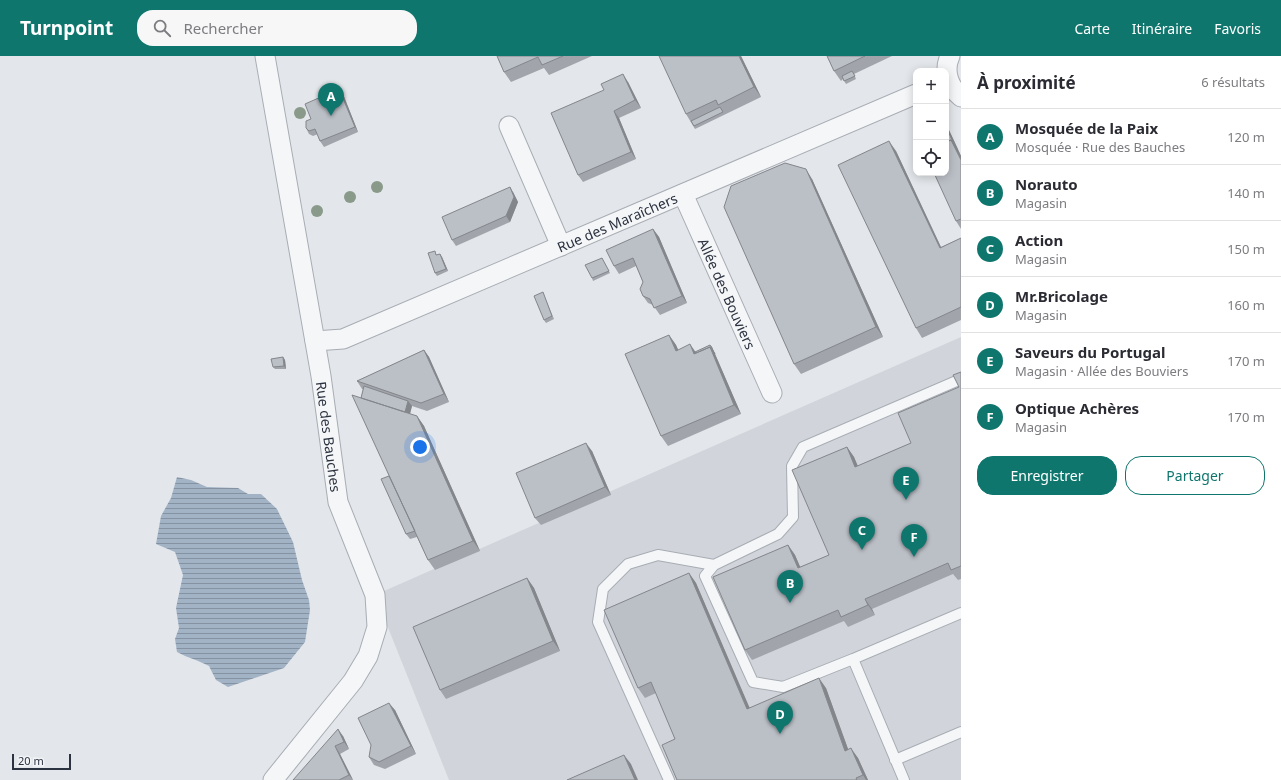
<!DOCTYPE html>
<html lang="fr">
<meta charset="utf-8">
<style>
:root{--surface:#fff;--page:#f7f7f7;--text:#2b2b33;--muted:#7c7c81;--line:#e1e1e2;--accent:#0f766e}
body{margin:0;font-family:"Noto Sans",sans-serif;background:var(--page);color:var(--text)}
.controls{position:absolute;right:12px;top:12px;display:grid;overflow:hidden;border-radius:8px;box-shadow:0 2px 10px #0003}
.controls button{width:36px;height:36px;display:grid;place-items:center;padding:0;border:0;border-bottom:1px solid var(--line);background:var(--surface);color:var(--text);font:20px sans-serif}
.scale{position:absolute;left:12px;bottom:10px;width:59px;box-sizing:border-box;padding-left:4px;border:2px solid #2c3340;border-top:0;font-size:11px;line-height:14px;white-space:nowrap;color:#2c3340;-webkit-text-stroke:3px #f2f4f7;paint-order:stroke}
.you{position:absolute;left:420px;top:391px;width:14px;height:14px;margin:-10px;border:3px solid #fff;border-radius:50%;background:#1a73e8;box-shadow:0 0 0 6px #1a73e833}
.badge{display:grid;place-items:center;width:26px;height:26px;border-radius:50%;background:var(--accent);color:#fff;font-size:13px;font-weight:700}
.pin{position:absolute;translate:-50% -33px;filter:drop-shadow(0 1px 2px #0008)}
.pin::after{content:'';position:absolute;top:21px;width:14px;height:12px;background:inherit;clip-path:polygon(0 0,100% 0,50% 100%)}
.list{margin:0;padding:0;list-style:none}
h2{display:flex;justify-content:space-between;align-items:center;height:52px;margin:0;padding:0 16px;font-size:17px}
h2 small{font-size:13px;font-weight:400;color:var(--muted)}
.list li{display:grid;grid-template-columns:26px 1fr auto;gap:12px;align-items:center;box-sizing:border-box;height:56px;padding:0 16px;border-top:1px solid var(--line)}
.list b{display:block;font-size:15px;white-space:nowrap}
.list p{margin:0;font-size:13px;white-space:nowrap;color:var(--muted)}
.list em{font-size:13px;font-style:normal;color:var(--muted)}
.actions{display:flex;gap:8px;padding:12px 16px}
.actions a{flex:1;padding:9px 0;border:1px solid var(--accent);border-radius:16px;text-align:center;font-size:14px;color:var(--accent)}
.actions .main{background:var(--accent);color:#fff}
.icon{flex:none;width:22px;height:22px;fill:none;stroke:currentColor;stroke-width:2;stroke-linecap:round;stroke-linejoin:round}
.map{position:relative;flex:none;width:961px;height:724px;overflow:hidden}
header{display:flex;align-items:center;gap:24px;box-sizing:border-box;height:56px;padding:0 20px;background:var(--accent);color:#fff}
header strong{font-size:19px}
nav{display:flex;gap:22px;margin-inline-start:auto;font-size:14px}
.search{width:280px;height:36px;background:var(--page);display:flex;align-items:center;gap:10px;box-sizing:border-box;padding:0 14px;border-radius:16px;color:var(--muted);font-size:15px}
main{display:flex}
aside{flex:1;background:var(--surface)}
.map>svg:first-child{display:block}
.built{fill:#d1d5db}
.water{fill:url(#water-rules)}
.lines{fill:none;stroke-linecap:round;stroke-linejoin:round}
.lane-casing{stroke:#a8adb4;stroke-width:12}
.street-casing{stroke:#a8adb4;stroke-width:21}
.lane{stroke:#f5f6f8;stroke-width:10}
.street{stroke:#f5f6f8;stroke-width:19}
.tree{fill:#8a9a8a}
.wall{fill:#a1a4aa}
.shaded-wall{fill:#83868b}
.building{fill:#bbbfc6;stroke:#83868b}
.labels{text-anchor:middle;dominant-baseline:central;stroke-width:3;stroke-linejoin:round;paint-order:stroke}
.street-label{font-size:14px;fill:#2c3340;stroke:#f2f4f7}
</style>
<header>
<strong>Turnpoint</strong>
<div class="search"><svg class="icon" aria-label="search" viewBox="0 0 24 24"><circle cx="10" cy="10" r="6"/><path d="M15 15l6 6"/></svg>Rechercher</div>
<nav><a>Carte</a><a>Itinéraire</a><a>Favoris</a></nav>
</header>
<main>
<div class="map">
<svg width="961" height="724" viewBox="0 0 961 724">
<defs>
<pattern id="water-rules" width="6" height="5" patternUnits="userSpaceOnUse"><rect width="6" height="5" fill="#a2b3c6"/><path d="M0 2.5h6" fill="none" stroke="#8492a2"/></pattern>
</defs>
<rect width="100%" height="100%" fill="#e3e6ea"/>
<path class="built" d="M961,281V724H449L375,539Z"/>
<path class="water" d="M177,421L191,424L207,431L238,432L248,438H261L277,453L293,486L302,524L309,544L310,554L305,586L284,612L228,631L216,624L209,610C198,604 188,602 177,596L175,583L179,572L176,552L183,519L175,496L156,488L161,460L171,442Z"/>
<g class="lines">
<g class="lane-casing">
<path id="lane" d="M853,603L783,631L753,626L705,520L714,509L778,478L793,461L792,410L803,391L961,323
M895,704L961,676
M669,724L598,566L603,533L628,508L658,499L714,509
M904,724L853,603L961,557"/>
</g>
<g class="street-casing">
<g id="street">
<path id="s1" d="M265,0L321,320L338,446L375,539L377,571L368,600L353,625L273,724"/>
<path d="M950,0C943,15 949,31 961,41"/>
<path d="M509,70L561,190"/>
<path id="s2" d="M683,138L772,337"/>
<path id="s3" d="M315,285L343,283L916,38"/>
</g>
</g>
<use href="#lane" class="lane"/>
<use href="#street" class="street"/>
</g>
<g class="tree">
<circle cx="300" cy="57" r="6"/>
<circle cx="377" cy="131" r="6"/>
<circle cx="350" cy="141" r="6"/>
<circle cx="317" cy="155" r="6"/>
</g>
<path class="wall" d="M497,0H592L549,19L544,12L511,26L504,16Z
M741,0L761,41L695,73L686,58Z
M827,0H892L854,18L856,23L846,28L843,23L841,25L834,15Z
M628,26L641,52L619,62L636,103L583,126L578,119Z
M343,38L358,76L324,91L320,85L318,78L313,80L309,78L306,72L311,63Z
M948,72L961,100V173L956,165Z
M896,95L941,191L961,182V264L922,282L916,272Z
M812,123L883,281L801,318L794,308Z
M513,136L518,146L510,166L456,190L452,184Z
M653,173L659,181L687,247L660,259L653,249L648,247L643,240V226L636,210L619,218L614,210Z
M440,198L442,201L448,215L437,220L435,217L437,199Z
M602,202L610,217L593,225L592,222Z
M543,236L544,239L554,263L546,267L544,264Z
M669,279L676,289L678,294L695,296L710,289L712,291L741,358L668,390L661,380Z
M424,294L429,301L449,346L427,355L412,350L410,358L417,360L424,370L480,495L435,514L428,504L417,481L410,483L406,478L389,420L361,342L363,333H362L357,325Z
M283,301L285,304L286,313H275L273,311Z
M961,316V523L958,524L953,518L872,553L875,559L848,571L844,565L752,604L745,594L788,489L795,499L800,511L829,499L847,391L854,401L858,410L911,387L959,331Z
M592,395L611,439L541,469L535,462Z
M689,517L696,527L749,652L826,632L848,693L858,702L868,724H677L675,683L656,637L645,642L638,632Z
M527,522L534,532L560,595L446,643L440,634Z
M395,654L416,698L385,713L374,709L369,701Z
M343,680L349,693L340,698L353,724H293Z"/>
<path class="shaded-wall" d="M739,0H741L761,41L754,31Z
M623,18L628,26L641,52L635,44Z
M339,33L343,38L358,76L355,71Z
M614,55L619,62L636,103L631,96Z
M946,70L948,72L957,91L953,86Z
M951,84L957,91L961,100V104Z
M889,85L896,95L946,202L940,192Z
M806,113L812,123L883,281L876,271Z
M510,131L513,136L518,146L510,166L506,160Z
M653,173L659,181L687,247L682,240Z
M440,198L442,201L448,215L446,213Z
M669,279L676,289L683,304L676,295Z
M690,288L697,298H694Z
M710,289L712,291L741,358L734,349L710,291Z
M424,294L429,301L449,346L444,338Z
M283,301L285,304L286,313L284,310Z
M408,345L412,350L408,365L404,359Z
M417,360L424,370L480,495L473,485Z
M586,387L592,395L611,439L605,431Z
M847,391L854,401L862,421L855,411Z
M788,489L795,499L805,522L798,512Z
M689,517L696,527L754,662L747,653Z
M527,522L534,532L560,595L553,585Z
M865,543L872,553L875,559L868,549Z
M819,622L826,632L852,704L845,695Z
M389,647L395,654L416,698L411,690Z
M338,673L343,680L349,693L344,686Z
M335,690L340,698L353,724L349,719Z
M851,692L858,702L868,724H866L863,719Z
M624,699L631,708L638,724H635Z"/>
<path class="building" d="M497,0H563L542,9L538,1L504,16Z
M659,0H739L754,31L718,49L716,44L686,58Z
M827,0H865L834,15Z
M852,15L855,20L844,25L842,20Z
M623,18L635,44L614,55L631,96L578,119L551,57L604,34L601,28Z
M339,33L355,71L320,85L315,73L309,75L306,72V65L311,63L305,48Z
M720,51L723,56L694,70L691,65Z
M946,71L953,86L951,84L946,86Z
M951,84L961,104V163L956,165L934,117H946V86Z
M889,85L940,192L961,182V251L916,272L838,109Z
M785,107L806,113L876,271L794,308L724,151L731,130Z
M510,131L514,141L506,160L452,184L442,161Z
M653,173L682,240L654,252L650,243L643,240L640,233L643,226L633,202L614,210L606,194Z
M435,195L436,199L440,198L446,213L435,217L428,197Z
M602,202L609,215L592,222L585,209Z
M543,236L552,260L544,264L534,240Z
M669,279L676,295L690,288L694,298L710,291L734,349L661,380L625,298Z
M710,289L715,298L710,291L696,297L695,296Z
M424,294L444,338L421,347L357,325Z
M283,301L284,310L273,311L271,303Z
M961,316V510L951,514L948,507L865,543L868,549L841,561L838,554L745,594L713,521L788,489L798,512L829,499L792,414L847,391L855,411L911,387L898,357L959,331L953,319Z
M364,330L408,345L405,356L361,342Z
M352,339L417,360L473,485L428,504Z
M586,387L605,431L535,462L516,417Z
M389,420L415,475L406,478L381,423Z
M689,517L747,653L819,622L845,695L851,692L863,719L856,722L857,724H677L662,689L675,683L651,626L638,632L604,554Z
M527,522L553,585L440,634L413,571Z
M389,647L411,690L379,706L369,701L371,689L358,662Z
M338,673L344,686L335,690L349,719L339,724H293Z
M624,699L635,724H567Z"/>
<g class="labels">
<g class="street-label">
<text stroke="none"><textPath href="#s3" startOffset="326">Rue des Maraîchers</textPath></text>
<text stroke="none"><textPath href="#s2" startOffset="109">Allée des Bouviers</textPath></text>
<text stroke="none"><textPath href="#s1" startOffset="386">Rue des Bauches</textPath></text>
</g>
</g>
</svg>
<div class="controls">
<button>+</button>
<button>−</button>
<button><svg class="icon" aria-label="locate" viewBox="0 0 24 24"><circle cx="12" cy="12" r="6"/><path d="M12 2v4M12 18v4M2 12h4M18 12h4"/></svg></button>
</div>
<div class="scale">20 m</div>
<div class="you"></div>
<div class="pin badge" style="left:331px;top:60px">A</div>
<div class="pin badge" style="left:790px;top:547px">B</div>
<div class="pin badge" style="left:862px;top:494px">C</div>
<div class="pin badge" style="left:780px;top:678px">D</div>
<div class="pin badge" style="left:906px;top:444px">E</div>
<div class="pin badge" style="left:914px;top:501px">F</div>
</div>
<aside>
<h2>À proximité<small>6 résultats</small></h2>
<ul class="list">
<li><span class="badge">A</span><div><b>Mosquée de la Paix</b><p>Mosquée · Rue des Bauches</p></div><em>120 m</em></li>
<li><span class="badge">B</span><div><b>Norauto</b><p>Magasin</p></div><em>140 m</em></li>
<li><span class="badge">C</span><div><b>Action</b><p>Magasin</p></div><em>150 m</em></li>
<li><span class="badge">D</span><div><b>Mr.Bricolage</b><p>Magasin</p></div><em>160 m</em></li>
<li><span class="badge">E</span><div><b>Saveurs du Portugal</b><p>Magasin · Allée des Bouviers</p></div><em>170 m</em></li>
<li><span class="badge">F</span><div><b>Optique Achères</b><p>Magasin</p></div><em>170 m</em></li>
</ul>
<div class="actions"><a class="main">Enregistrer</a><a>Partager</a></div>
</aside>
</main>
